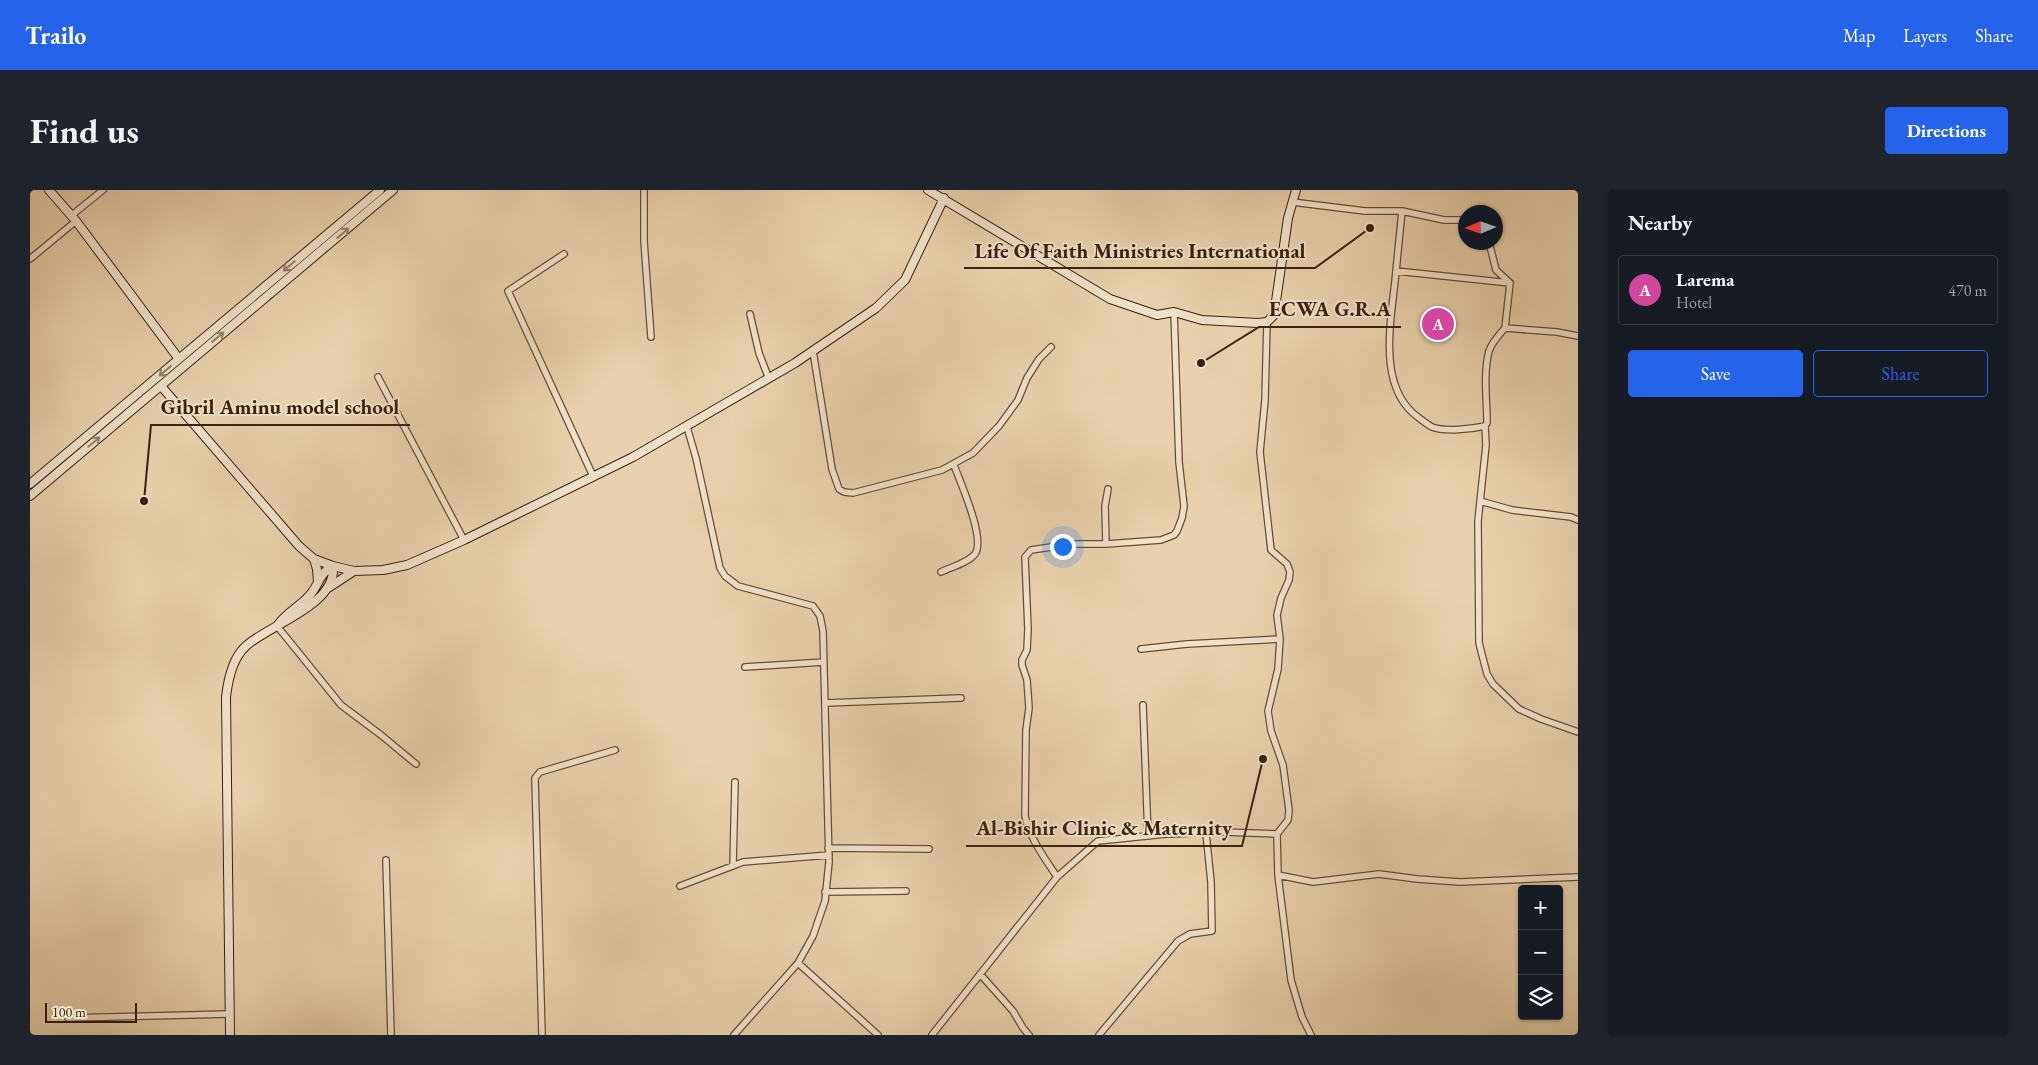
<!DOCTYPE html>
<meta charset="utf-8">
<style>
:root{--surface:#171b24;--page:#20242c;--text:#f1f3f6;--muted:#9ea1a6;--line:#363941;--accent:#2563eb}
body{margin:0;font-family:"EB Garamond",serif;background:var(--page);color:var(--text)}
.controls{position:absolute;right:15px;bottom:15px;display:grid;overflow:hidden;border-radius:5px;box-shadow:0 1px 4px #0004}
.controls button{width:45px;height:45px;display:grid;place-items:center;padding:0;border:0;border-bottom:1px solid var(--line);background:var(--surface);color:var(--text);font:25px sans-serif}
.compass{position:absolute;left:1428px;top:15px;width:45px;height:45px;border-radius:50%;background:var(--surface);box-shadow:0 1px 4px #0004;rotate:268deg}
.scale{position:absolute;left:15px;bottom:12px;width:92px;box-sizing:border-box;padding-left:5px;border:2px solid #3b210d;border-top:0;font-size:14px;line-height:18px;white-space:nowrap;color:#3b210d;-webkit-text-stroke:4px #f0e1c9;paint-order:stroke}
.you{position:absolute;left:1032px;top:356px;width:18px;height:18px;margin:-12px;border:4px solid #fff;border-radius:50%;background:#1a73e8;box-shadow:0 0 0 8px #1a73e833}
.badge{display:grid;place-items:center;width:32px;height:32px;border-radius:50%;background:var(--accent);color:#fff;font-size:16px;font-weight:700}
.pin{position:absolute;translate:-50% -50%;border:2px solid #fff;box-shadow:0 1px 5px #0006}
.list{margin:0;padding:0;list-style:none}
h2{display:flex;justify-content:space-between;align-items:center;height:65px;margin:0;padding:0 20px;font-size:21px}
h2 small{font-size:16px;font-weight:400;color:var(--muted)}
.list li{display:grid;grid-template-columns:32px 1fr auto;gap:15px;align-items:center;box-sizing:border-box;height:70px;margin:0 10px 10px;padding:0 10px;border:1px solid var(--line);border-radius:5px}
.list b{display:block;font-size:19px;white-space:nowrap}
.list p{margin:0;font-size:16px;white-space:nowrap;color:var(--muted)}
.list em{font-size:16px;font-style:normal;color:var(--muted)}
.actions{display:flex;gap:10px;padding:15px 20px}
.actions a{flex:1;padding:11px 0;border:1px solid var(--accent);border-radius:5px;text-align:center;font-size:18px;color:var(--accent)}
.actions .main{background:var(--accent);color:#fff}
.icon{flex:none;width:28px;height:28px;fill:none;stroke:currentColor;stroke-width:2;stroke-linecap:round;stroke-linejoin:round}
.map{position:relative;flex:none;width:1548px;height:845px;overflow:hidden;border-radius:5px}
header{display:flex;align-items:center;gap:30px;box-sizing:border-box;height:70px;padding:0 25px;background:var(--accent);color:#fff}
header strong{font-size:24px}
nav{display:flex;gap:28px;margin-inline-start:auto;font-size:18px}
.intro{display:flex;align-items:center;justify-content:space-between;box-sizing:border-box;height:120px;padding:0 30px}
h1{margin:0;font-size:35px}
.button{padding:12px 22px;border-radius:5px;background:var(--accent);color:#fff;font-size:18px;font-weight:700}
main{display:flex;gap:30px;padding:0 30px}
aside{flex:1;background:var(--surface);border-radius:5px;box-shadow:0 1px 4px #0004}
.map>svg:first-child{display:block}
.lines{fill:none;stroke-linecap:round;stroke-linejoin:round}
.street-casing{stroke:#664d35;stroke-width:8}
.secondary-casing{stroke:#3b210d;stroke-width:10}
.street{stroke:#f0e1c9;stroke-width:5.5}
.secondary{stroke:#f0e1c9;stroke-width:8}
.oneway{stroke:#96816b}
.leader{fill:none;stroke:#3b210d;stroke-width:2}
.callout-dot{fill:#3b210d;stroke:#f0e1c9;stroke-width:2}
.callout-label{font-size:21px;text-anchor:middle;font-weight:bold;fill:#3b210d;stroke:#f0e1c9;stroke-width:4;stroke-linejoin:round;paint-order:stroke}
</style>
<header>
<strong>Trailo</strong>
<nav><a>Map</a><a>Layers</a><a>Share</a></nav>
</header>
<div class="intro"><h1>Find us</h1><a class="button">Directions</a></div>
<main>
<div class="map">
<svg width="1548" height="845" viewBox="0 0 1548 845">
<rect width="100%" height="100%" fill="#e8d1ac"/>
<filter id="stains"><feTurbulence type="fractalNoise" baseFrequency=".004" numOctaves="4"/><feColorMatrix values="0 0 0 0 .2 0 0 0 0 .09 0 0 0 0 .02 0 0 0 .5 -.17"/></filter>
<radialGradient id="worn" r=".72"><stop offset=".6" stop-color="#630" stop-opacity="0"/><stop offset="1" stop-color="#630" stop-opacity=".3"/></radialGradient>
<g class="lines">
<g class="street-casing">
<path id="street" d="M614,0V51L621,147
M1262,12L1335,21H1372L1366,81L1480,93L1475,138L1527,142L1548,146
M1372,21L1414,30H1436
M42,25L73,0
M1459,52L1466,80L1480,93
M534,64L478,101L563,286
M0,69L46,31
M1366,81C1362,128 1345,197 1389,228C1393,231 1398,235 1402,237C1415,242 1442,239 1455,236L1457,233C1457,210 1453,184 1459,161C1462,152 1469,145 1475,138
M720,124L729,163L739,189
M1237,132L1235,210L1230,262L1241,360L1257,374L1260,382L1259,390L1251,408L1247,425L1250,449L1248,479L1238,521L1241,541L1253,575L1259,620L1258,630L1247,644L1248,685L1261,790L1272,827L1281,845
M783,161L802,279L809,299L814,302L823,303L912,280L943,263L969,236L988,210L997,188L1009,169L1021,157
M348,187L434,350
M1455,236L1456,255L1448,331L1449,453L1457,484L1463,494L1489,519L1511,529L1548,542
M657,237L666,268L690,378L695,386L708,396L783,416L790,426L793,441L799,672L795,711L783,746L768,773L704,845
M1450,311L1482,320L1541,327L1548,330
M1076,354L1075,316L1078,299
M911,382C921,377 938,373 945,364C956,349 930,292 924,275
M247,436L311,515L351,545L386,574
M1111,459L1157,454L1250,449
M715,477L794,472
M795,513L931,508
M1113,515L1118,646
M798,658L899,659
M356,670L361,845
M703,676L705,592
M1248,685L1283,692L1349,684L1387,689L1430,692L1548,687
M1027,687C1014,667 1000,649 995,626L996,540L999,518L997,490L992,475V470L997,460L998,439L995,367L1001,360L1041,354H1076L1131,350L1144,345L1147,341L1152,328L1154,316L1149,272L1144,122
M650,696L713,672L799,665
M795,702L876,701
M768,773L848,845
M950,784L983,821L993,838L999,845
M38,828L199,824
M512,845L505,588L510,582L585,560
M902,845L1027,687L1068,651L1136,644L1193,642L1247,644
M1069,845L1148,751L1160,744L1182,741L1181,692L1176,643"/>
</g>
<g class="secondary-casing">
<path id="secondary" d="M19,0L46,31L149,169
M898,0L1080,109L1127,125L1144,122L1172,130L1228,133L1237,132L1244,125L1258,28L1266,0
M131,196L269,356L284,369L303,376L324,381L353,380L377,375L434,350L603,267L765,173L846,118L875,90L914,8
M0,294L350,0
M0,306L363,0
M284,369L287,379L288,392
M298,398L324,381
M248,435C257,421 274,415 283,401C289,392 292,381 303,376
M200,845L196,507C198,490 202,469 215,457C237,435 307,416 303,376"/>
</g>
<use href="#street" class="street"/>
<use href="#secondary" class="secondary"/>
</g>
<defs><path id="oneway-shaft" d="M-6 0H5M1.5-3L5.5 0L1.5 3" fill="none" stroke-width="1.6" stroke-linecap="round" stroke-linejoin="round" transform="scale(1.25)"/></defs>
<g class="oneway">
<use href="#oneway-shaft" transform="translate(313 43) rotate(-41)"/>
<use href="#oneway-shaft" transform="translate(259 76) rotate(140)"/>
<use href="#oneway-shaft" transform="translate(188 147) rotate(-40)"/>
<use href="#oneway-shaft" transform="translate(135 181) rotate(140)"/>
<use href="#oneway-shaft" transform="translate(64 252) rotate(-40)"/>
</g>
<path class="leader" d="M1340 38L1285 78H934M1171 173L1229 137H1371M114 311L121 235H380M1233 569L1212 656H936"/>
<g class="callout-dot">
<circle cx="1340" cy="38" r="5"/>
<circle cx="1171" cy="173" r="5"/>
<circle cx="114" cy="311" r="5"/>
<circle cx="1233" cy="569" r="5"/>
</g>
<g class="callout-label">
<text x="1110" y="68">Life Of Faith Ministries International</text>
<text x="1300" y="126">ECWA G.R.A</text>
<text x="250" y="224">Gibril Aminu model school</text>
<text x="1074" y="645">Al-Bishir Clinic &amp; Maternity</text>
</g>
<rect width="100%" height="100%" filter="url(#stains)"/>
<rect width="100%" height="100%" fill="url(#worn)"/>
</svg>
<div class="controls">
<button>+</button>
<button>−</button>
<button><svg class="icon" aria-label="layers" viewBox="0 0 24 24"><path d="M12 4l9 5-9 5-9-5zM3 14l9 5 9-5"/></svg></button>
</div>
<svg class="compass" viewBox="-18 -18 36 36"><path d="M0-13l5 13h-10z" fill="#e53935"/><path d="M0 13l5-13h-10z" fill="#9ea1a6"/></svg>
<div class="scale">100 m</div>
<div class="you"></div>
<div class="pin badge" style="left:1408px;top:134px;background:#d1479c">A</div>
</div>
<aside>
<h2>Nearby<small></small></h2>
<ul class="list">
<li><span class="badge" style="background:#d1479c">A</span><div><b>Larema</b><p>Hotel</p></div><em>470 m</em></li>
</ul>
<div class="actions"><a class="main">Save</a><a>Share</a></div>
</aside>
</main>
